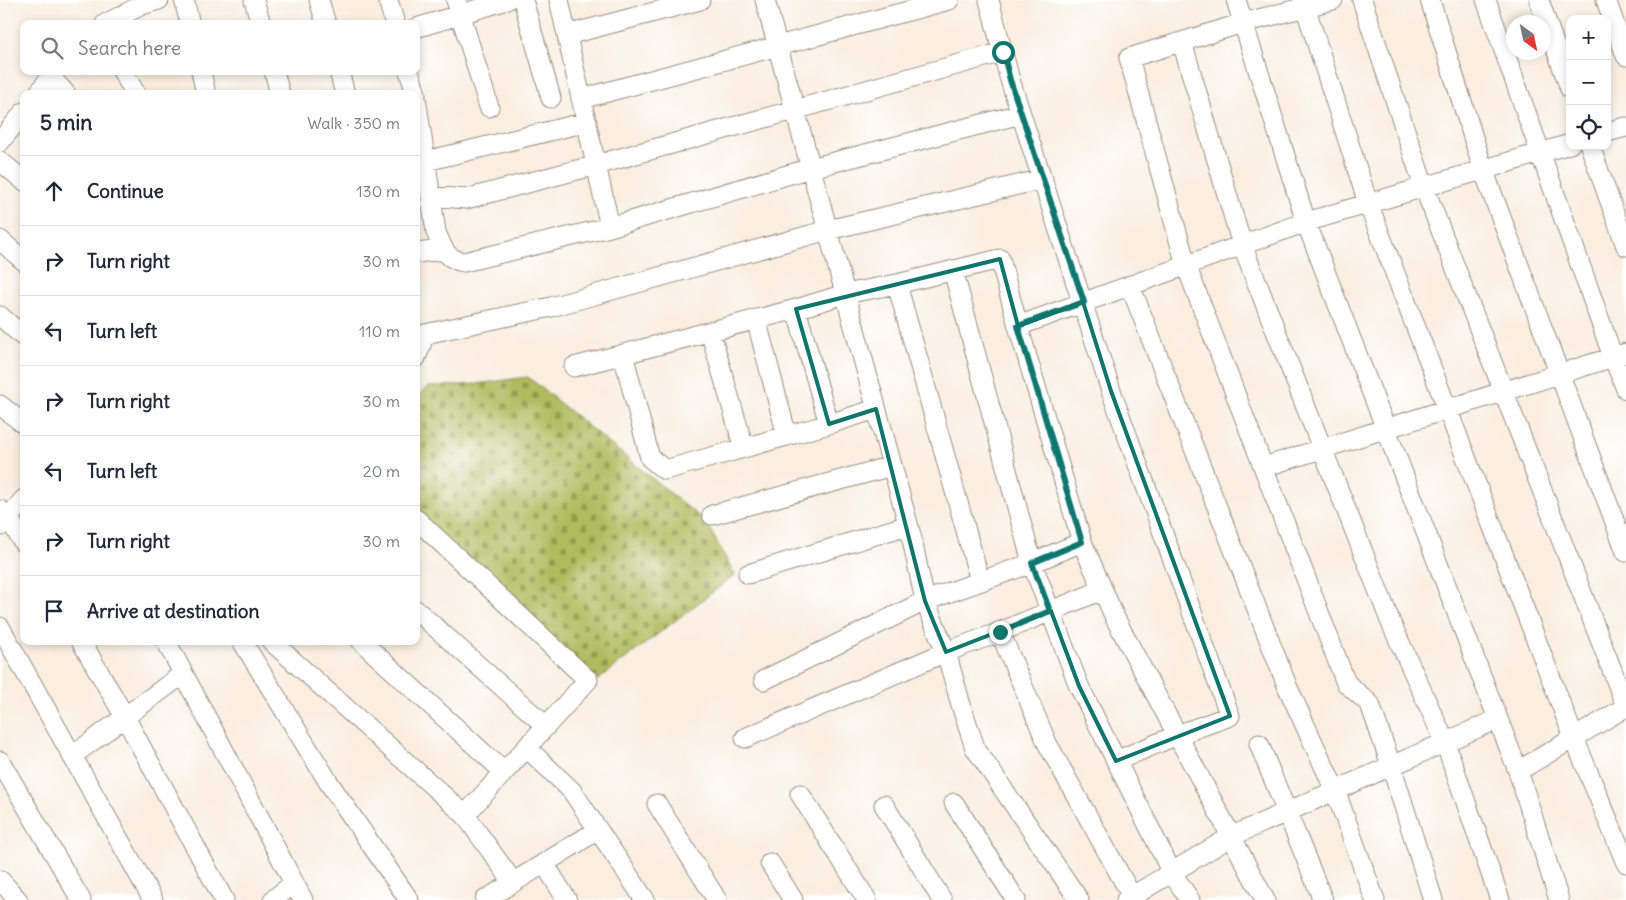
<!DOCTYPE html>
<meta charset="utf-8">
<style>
:root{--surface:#fff;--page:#f6f6f7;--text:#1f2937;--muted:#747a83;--line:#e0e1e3}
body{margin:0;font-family:Delius,sans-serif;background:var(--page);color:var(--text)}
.controls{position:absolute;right:15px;top:15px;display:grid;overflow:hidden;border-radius:10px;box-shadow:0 2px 8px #0003}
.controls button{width:45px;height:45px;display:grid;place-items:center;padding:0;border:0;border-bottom:1px solid var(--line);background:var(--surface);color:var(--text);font:25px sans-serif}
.compass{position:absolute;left:1506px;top:15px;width:45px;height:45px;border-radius:50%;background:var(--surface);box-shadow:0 2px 8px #0003;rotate:147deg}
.stop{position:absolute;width:15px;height:15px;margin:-11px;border:4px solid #0f766e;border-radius:50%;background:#fff}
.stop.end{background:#0f766e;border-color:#fff;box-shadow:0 1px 5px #0008}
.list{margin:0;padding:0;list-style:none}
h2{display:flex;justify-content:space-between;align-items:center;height:65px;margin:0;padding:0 20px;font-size:21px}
h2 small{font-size:16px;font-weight:400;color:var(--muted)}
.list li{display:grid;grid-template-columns:32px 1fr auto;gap:15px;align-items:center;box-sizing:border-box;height:70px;padding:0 20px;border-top:1px solid var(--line)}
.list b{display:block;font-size:19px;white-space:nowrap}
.list em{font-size:16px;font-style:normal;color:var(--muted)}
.icon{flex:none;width:28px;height:28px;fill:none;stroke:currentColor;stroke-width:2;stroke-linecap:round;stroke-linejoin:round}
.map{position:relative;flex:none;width:1626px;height:900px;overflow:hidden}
.search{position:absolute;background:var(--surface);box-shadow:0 2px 8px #0003;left:20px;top:20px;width:400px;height:55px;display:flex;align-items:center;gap:12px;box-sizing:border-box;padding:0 18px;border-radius:10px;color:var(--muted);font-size:19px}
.panel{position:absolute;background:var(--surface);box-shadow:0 2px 8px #0003;left:20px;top:90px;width:400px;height:555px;border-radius:10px}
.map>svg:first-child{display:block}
.cemetery{fill:url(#cemetery-stones);stroke:#76723e}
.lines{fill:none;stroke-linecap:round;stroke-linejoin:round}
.minor-casing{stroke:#9a8c7e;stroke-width:21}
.minor{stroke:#fff;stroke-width:19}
.route{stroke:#0f766e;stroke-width:6}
.marked{fill:none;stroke:#0f766e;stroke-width:4;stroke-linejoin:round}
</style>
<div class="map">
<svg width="1626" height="900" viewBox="0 0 1626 900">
<defs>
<pattern id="cemetery-stones" width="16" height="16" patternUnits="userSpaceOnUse" patternTransform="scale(1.25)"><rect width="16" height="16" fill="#b0bb5d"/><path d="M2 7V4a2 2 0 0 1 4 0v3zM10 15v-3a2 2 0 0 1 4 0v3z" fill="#90984c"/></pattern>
</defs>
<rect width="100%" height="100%" fill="#fff"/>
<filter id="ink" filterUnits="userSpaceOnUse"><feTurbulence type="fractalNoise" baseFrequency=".02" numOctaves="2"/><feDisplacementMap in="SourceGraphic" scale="10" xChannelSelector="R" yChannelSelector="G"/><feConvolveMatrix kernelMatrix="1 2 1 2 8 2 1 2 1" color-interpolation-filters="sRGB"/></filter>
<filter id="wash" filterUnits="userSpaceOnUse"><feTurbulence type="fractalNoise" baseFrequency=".0096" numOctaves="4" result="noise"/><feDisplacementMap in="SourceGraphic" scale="20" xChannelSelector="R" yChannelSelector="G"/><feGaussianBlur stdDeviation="1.12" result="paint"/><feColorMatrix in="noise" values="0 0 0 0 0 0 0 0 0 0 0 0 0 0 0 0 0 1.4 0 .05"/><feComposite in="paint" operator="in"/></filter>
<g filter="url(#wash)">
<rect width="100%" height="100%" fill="#f9eedf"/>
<path class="cemetery" d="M528,377L706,522L735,575L598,680L416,510V399L427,387L475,384Z"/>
</g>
<g filter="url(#ink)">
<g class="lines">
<g class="minor-casing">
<path id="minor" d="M184,0L190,24
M254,0L261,24
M319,0L326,24
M388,0L395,24
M456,0L489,107
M523,0L551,98
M559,0L610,227L811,168L1021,114
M765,0L911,535L925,601L946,652L961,705L975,748L1079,900
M989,0L1010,80L1111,391L1230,716L1177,735L1116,761
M1236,0L1306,222L1518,771L1559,900
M1303,0L1368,203L1574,738L1626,863
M1333,0L1243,23L1129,58L1186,265L1346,683L1370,704L1391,765L1433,900
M1362,0L1424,187L1626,706
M1430,0L1483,169L1626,552
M1486,0L1613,357L1626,389
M1539,0L1570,89
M1606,0L1626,56
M105,24L142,5L159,0
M416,28L507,0
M567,35L700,0
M1182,42L1242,245L1391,623L1445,742L1500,900
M122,71L136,94
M201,71L206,94
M274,71L280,94
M339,71L345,94
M409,71L416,94
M51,77L66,94
M38,94L55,71
M416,98L436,232C443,248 445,259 464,262L610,227
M581,99L949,0
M1607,132L1626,127
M0,142L24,112
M1590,146L1626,246
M0,161L24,181
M426,161L587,122
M431,196L466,199L596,165L1003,52
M0,240L24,261
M416,253L444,250
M953,270L1032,563L1079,686L1172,873L1190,900
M897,284L980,581
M1130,285L1288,688L1335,790L1375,900
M796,309L829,424
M0,316L24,337
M756,319L787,436
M710,331L744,448
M623,354L650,458L665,470L829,424L876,409
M416,358L425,334L551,307L828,230L1043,179
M574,367L796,309L845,294L897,284L1000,259L1018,326
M0,405L24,424
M1264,467L1626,353
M0,510L8,517L24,544
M712,515L892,466
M416,519L588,680L465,815
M1,526L24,499
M748,574L908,525
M416,610L546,726
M0,627L153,900
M1000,632L1047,743L1134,900
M81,641L125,717L224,900
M166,641L303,900
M242,641L329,783L409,900
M271,641L465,815L513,882
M361,641L504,772
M764,680L925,601L1032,563L1082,542
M745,738L946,652L1000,632L1102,590
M1259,744L1323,900
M527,748L572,791L645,900
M72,756L183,674
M0,761L81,900
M1518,771L1626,707
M800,794L867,900
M954,803L1016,900
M657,804L717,900
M884,805L942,900
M544,863L567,900
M770,863L793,900
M0,880L18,900
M273,900L294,883
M485,900L598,830
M1126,900L1232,836L1498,719
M1265,900L1115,618L1082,542L1018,326L1306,222L1570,144"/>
</g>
<use href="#minor" class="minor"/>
</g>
</g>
<g class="lines" filter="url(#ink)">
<path class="route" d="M1000,632L1050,611L1032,563L1082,542L1018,326L1084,302L1010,80L1003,52"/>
</g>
<path class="marked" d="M1000,259L1018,326L1083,302L1111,391L1230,716L1116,761L1079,686L1051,611L946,652L925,601L876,409L829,424L796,309Z"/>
</svg>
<div class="controls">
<button>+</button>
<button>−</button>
<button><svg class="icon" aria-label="locate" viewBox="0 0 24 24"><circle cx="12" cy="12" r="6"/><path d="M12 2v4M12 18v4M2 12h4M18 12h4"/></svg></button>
</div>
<svg class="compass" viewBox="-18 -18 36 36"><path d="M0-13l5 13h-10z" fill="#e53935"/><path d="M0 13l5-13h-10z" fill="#747a83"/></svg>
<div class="stop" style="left:1003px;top:52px"></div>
<div class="stop end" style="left:1000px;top:632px"></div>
<div class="search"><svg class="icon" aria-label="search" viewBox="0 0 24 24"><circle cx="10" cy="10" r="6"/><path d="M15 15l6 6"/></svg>Search here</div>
<section class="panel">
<h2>5 min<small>Walk · 350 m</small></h2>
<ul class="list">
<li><svg class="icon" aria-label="ahead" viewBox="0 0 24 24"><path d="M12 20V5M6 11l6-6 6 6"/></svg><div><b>Continue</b></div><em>130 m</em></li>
<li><svg class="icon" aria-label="right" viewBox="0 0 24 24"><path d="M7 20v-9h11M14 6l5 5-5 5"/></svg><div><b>Turn right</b></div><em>30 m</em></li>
<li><svg class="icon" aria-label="left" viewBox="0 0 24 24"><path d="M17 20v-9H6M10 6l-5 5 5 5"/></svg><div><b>Turn left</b></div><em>110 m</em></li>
<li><svg class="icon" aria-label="right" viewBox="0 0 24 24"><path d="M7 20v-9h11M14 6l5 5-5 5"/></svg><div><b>Turn right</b></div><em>30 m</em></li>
<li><svg class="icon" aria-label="left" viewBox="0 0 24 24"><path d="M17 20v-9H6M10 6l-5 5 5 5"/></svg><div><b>Turn left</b></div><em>20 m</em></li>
<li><svg class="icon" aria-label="right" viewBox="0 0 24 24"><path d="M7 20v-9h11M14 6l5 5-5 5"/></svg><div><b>Turn right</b></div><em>30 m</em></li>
<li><svg class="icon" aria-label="arrive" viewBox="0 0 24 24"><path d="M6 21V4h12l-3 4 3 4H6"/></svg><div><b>Arrive at destination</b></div></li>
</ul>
</section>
</div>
